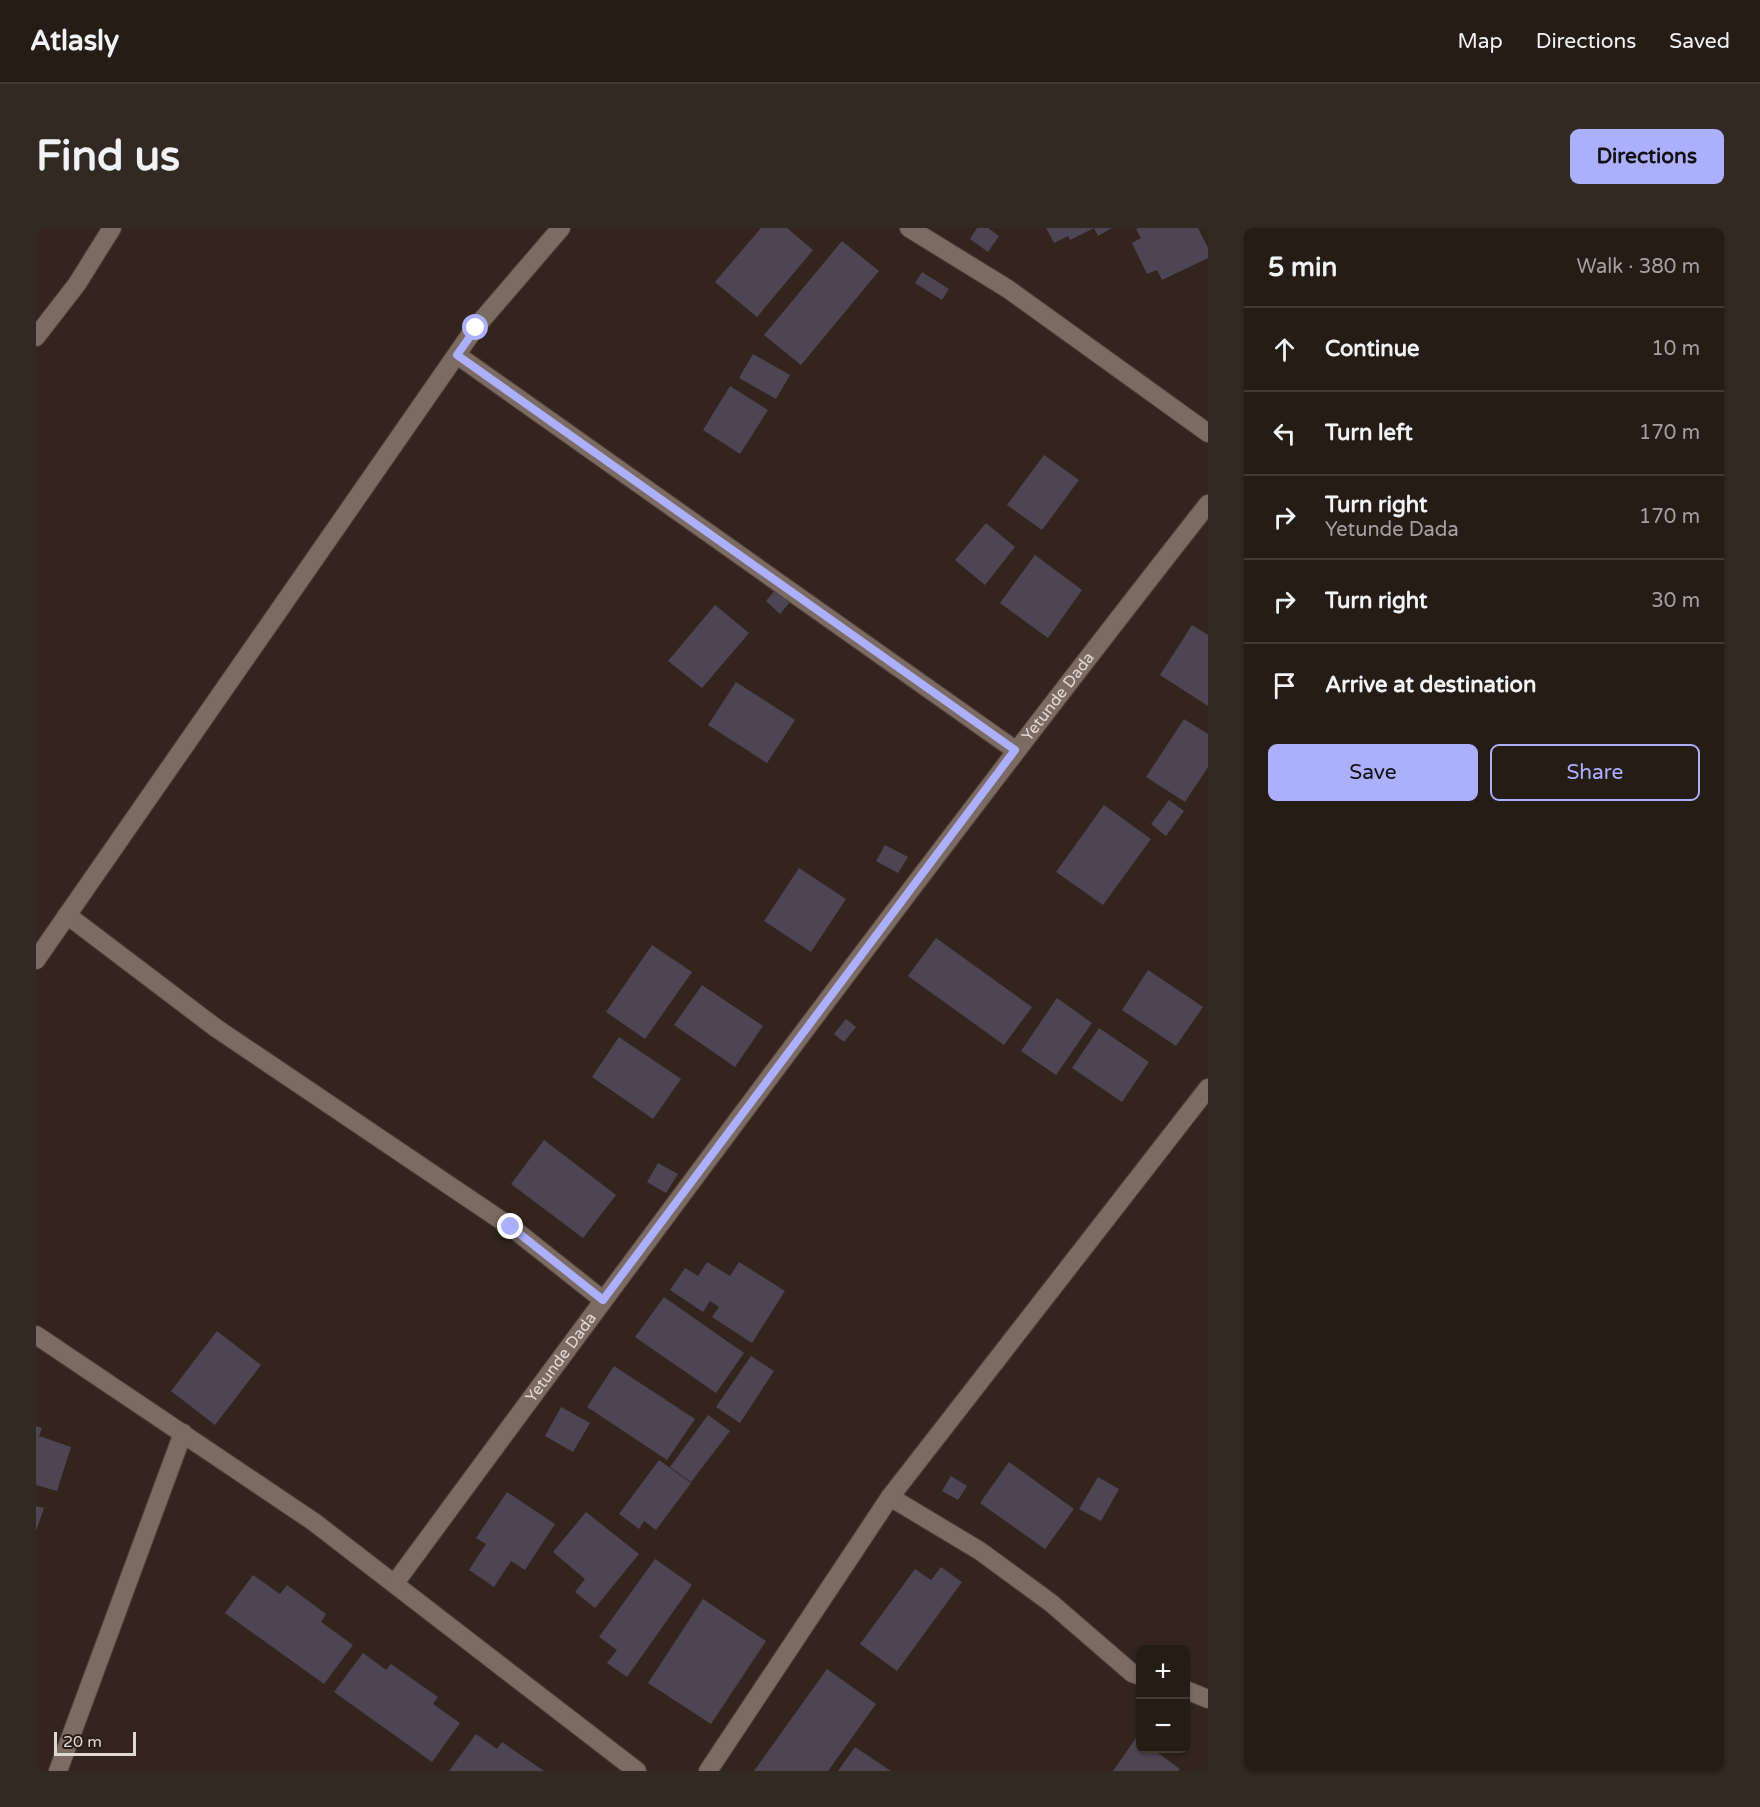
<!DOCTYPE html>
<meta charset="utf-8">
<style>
:root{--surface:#261c16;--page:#322923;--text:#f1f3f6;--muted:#a4a1a1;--line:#423a35;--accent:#acaffb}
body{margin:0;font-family:"Varela Round",sans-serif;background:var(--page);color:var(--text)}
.controls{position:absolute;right:18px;bottom:18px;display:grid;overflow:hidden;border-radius:9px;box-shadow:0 2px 4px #0004}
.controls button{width:54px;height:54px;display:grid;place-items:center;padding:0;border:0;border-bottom:2px solid var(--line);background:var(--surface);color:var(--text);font:30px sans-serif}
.scale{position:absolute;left:18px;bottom:15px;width:82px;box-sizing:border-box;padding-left:6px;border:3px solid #e2d8d3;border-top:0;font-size:16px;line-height:21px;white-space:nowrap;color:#e2d8d3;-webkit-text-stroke:4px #291b15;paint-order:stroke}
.stop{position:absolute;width:18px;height:18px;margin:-14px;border:4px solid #acaffb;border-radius:50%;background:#fff}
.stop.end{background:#acaffb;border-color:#fff;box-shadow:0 2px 6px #0008}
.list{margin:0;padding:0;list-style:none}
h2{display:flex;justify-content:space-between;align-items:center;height:78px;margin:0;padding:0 24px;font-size:26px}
h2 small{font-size:20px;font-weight:400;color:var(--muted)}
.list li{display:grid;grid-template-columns:39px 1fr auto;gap:18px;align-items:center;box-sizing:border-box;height:84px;padding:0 24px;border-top:2px solid var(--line)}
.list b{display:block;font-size:22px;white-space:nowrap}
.list p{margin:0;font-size:20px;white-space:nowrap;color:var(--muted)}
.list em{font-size:20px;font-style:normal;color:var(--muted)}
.actions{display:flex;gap:12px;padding:18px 24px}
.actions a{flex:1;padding:14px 0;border:2px solid var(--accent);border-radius:9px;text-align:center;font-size:21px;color:var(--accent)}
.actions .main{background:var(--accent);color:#111}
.icon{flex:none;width:33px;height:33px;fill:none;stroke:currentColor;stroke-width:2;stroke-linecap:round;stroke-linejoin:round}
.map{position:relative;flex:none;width:1172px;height:1543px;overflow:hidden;border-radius:9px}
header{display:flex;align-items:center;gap:36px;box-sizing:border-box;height:84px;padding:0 30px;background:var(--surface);border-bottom:2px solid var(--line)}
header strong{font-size:28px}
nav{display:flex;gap:33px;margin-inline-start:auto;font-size:21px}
.intro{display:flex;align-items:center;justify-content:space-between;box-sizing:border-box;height:144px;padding:0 36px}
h1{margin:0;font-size:42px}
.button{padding:15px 27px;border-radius:9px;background:var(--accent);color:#111;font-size:21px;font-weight:700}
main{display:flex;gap:36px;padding:0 36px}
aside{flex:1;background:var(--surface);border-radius:9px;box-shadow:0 2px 4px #0004}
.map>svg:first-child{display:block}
.building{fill:#4d4553}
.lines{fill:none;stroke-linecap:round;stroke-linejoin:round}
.street-casing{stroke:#4f433d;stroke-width:20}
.street{stroke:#7c6b62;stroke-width:18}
.route{stroke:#acaffb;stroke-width:8}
.labels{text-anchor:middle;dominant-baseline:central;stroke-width:4.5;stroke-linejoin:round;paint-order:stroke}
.street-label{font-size:16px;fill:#e2d8d3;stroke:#291b15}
</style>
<header>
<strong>Atlasly</strong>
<nav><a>Map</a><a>Directions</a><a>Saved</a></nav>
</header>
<div class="intro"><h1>Find us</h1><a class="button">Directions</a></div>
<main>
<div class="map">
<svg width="1172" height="1543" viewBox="0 0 1172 1543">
<rect width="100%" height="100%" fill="#33251e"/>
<path class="building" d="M725,0H751L777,22L721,89L679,54Z
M941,0H952L963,8L952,24L934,11Z
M1010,0H1076L1062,8L1058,0L1034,12L1032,8L1018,15Z
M1103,0H1162L1172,20V30L1126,52L1121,42L1111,46L1096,15L1105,10L1100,1Z
M806,13L843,43L765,137L728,107Z
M886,44L913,61L906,72L879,55Z
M717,126L754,147L740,171L703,150Z
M694,158L732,182L704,226L667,202Z
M1008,227L1043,252L1006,302L971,277Z
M950,295L979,319L949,357L919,332Z
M999,327L1046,362L1012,410L964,375Z
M739,362L754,374L744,386L730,373Z
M679,377L713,405L666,460L632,433Z
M1156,397L1172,407V478L1124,447Z
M700,454L759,492L731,535L672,497Z
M1148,491L1172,506V539L1149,574L1110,549Z
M1133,572L1148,583L1130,608L1115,596Z
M1068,577L1115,611L1067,677L1020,644Z
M849,617L872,629L862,645L840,633Z
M763,640L810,671L775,724L728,693Z
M900,710L996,779L968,817L872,748Z
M616,717L656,744L609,811L570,784Z
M1112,742L1167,779L1140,818L1086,782Z
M666,757L727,798L699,839L638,797Z
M1021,770L1056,795L1020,847L985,823Z
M810,791L820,799L808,814L798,806Z
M1063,800L1113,834L1086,874L1036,840Z
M583,809L645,851L617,891L556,849Z
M508,912L580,967L547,1010L475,956Z
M622,935L642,946L630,965L611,954Z
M671,1034L694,1048L703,1034L749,1063L716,1115L676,1089L683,1079L674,1073L667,1084L634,1062L649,1040L662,1048Z
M628,1069L708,1125L680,1165L599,1109Z
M181,1103L225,1137L179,1197L135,1163Z
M715,1128L738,1143L704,1195L680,1179Z
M578,1138L659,1191L631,1232L551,1179Z
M525,1179L554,1195L537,1224L509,1208Z
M672,1187L694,1203L655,1254L634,1239Z
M0,1198L6,1200L3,1208L35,1219L21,1263L0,1257Z
M623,1232L655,1255L620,1302L608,1293L603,1301L583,1286Z
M973,1234L1038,1281L1009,1321L944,1275Z
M915,1248L931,1258L922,1272L906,1263Z
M1062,1249L1083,1261L1065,1293L1043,1281Z
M471,1264L519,1296L489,1342L475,1333L458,1359L433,1342L450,1316L440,1310Z
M0,1278L8,1280L0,1303Z
M550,1284L603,1326L559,1380L539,1364L549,1351L517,1324Z
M619,1331L656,1357L591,1449L571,1435L581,1422L563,1409Z
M905,1339L926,1354L861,1443L824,1416L879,1341L895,1352Z
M217,1347L244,1366L251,1357L290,1386L285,1394L317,1417L288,1456L189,1385Z
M667,1371L730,1413L675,1496L612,1455Z
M327,1425L350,1442L355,1436L402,1469L397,1476L424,1495L396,1534L298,1464Z
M791,1441L840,1476L792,1543H718Z
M440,1506L461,1521L466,1514L508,1543H413Z
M1100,1510L1104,1513V1520H1115L1144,1541L1142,1543H1077Z
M819,1519L855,1543H802Z"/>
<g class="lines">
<g class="street-casing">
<g id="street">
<path d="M873,0L972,61L1172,205"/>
<path d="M0,109L41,56L76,0"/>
<path d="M421,127L979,522"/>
<path d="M31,687L180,800L475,999L567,1072"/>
<path d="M0,732L439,100L525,0"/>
<path d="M0,1107L278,1294L601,1543"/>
<path d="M854,1269L944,1323L1015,1375L1096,1445L1104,1448"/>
<path id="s1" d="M359,1355C626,992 894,630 1172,276"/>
<path d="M1150,1462L1172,1471"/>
<path d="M22,1543L147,1205"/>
<path d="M672,1543L854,1269L1172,860"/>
</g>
</g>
<use href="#street" class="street"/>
</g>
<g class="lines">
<path class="route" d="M440,100L421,127L979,522L567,1072L475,999"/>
</g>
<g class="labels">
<g class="street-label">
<text stroke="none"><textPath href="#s1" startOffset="1107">Yetunde Dada</textPath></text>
<text stroke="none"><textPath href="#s1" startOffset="280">Yetunde Dada</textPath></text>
</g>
</g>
</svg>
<div class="controls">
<button>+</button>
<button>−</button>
</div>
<div class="scale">20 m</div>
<div class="stop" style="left:440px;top:100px"></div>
<div class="stop end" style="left:475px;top:999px"></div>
</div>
<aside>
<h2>5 min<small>Walk · 380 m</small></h2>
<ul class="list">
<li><svg class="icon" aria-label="ahead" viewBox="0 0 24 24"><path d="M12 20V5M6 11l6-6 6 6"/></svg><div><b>Continue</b></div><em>10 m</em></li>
<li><svg class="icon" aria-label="left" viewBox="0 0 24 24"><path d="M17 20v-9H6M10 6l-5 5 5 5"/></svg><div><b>Turn left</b></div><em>170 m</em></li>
<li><svg class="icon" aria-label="right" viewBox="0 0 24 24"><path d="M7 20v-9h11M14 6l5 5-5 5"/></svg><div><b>Turn right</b><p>Yetunde Dada</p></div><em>170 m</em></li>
<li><svg class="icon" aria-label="right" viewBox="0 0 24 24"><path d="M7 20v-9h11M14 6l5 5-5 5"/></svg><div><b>Turn right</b></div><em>30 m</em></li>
<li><svg class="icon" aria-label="arrive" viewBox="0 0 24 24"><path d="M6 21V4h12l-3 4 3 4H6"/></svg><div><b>Arrive at destination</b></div></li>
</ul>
<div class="actions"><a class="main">Save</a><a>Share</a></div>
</aside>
</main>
